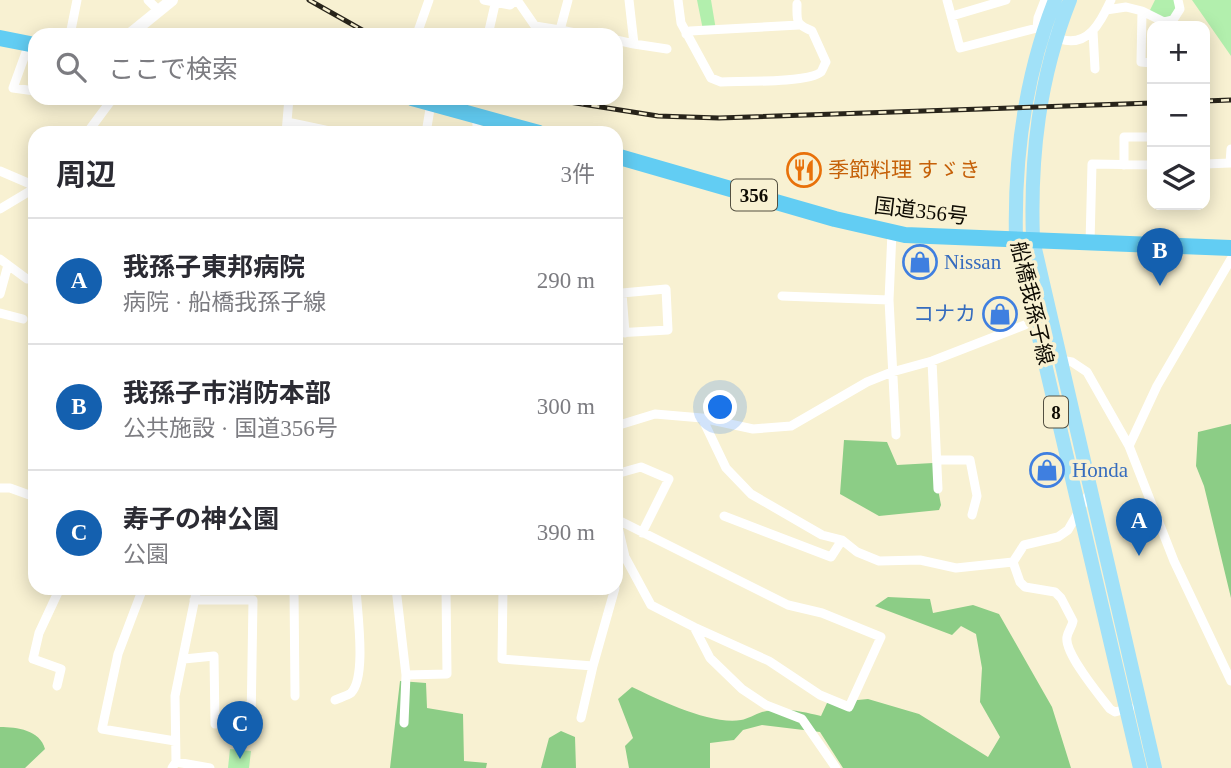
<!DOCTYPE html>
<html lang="ja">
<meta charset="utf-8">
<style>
:root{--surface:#fff;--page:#f7f7f7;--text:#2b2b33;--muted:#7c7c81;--line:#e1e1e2;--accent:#1460af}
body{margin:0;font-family:"Times New Roman","Noto Sans JP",serif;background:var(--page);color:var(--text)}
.controls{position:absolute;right:21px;top:21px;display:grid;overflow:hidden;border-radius:14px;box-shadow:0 4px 18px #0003}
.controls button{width:63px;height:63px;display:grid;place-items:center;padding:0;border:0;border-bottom:2px solid var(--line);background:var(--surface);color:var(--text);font:35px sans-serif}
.you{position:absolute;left:721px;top:408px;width:24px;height:24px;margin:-18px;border:5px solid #fff;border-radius:50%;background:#1a73e8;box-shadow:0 0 0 10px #1a73e833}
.badge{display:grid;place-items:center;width:46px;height:46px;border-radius:50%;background:var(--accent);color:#fff;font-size:23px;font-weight:700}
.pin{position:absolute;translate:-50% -58px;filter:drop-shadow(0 2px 4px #0008)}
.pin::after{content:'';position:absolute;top:37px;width:24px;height:21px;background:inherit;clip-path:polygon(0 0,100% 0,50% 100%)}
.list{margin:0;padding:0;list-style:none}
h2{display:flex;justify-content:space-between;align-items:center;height:91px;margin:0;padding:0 28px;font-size:30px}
h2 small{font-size:23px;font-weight:400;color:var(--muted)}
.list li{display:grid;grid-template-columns:46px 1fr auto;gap:21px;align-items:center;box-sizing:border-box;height:126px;padding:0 28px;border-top:2px solid var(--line)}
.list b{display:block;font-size:26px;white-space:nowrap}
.list p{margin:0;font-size:23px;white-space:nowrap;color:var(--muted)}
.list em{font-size:23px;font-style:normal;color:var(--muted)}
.icon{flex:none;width:38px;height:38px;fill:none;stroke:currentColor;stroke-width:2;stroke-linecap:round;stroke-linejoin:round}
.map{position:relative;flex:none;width:1231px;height:768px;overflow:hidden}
.search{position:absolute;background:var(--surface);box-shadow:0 4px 18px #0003;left:28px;top:28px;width:595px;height:77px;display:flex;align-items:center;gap:18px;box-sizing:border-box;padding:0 24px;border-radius:21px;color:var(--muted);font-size:26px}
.panel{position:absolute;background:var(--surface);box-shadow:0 4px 18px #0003;left:28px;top:126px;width:595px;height:469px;border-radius:21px}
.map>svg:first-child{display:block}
.green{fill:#b2efad}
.forest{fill:#8ccd86}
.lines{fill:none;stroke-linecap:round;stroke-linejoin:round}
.street{stroke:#fff;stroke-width:9}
.secondary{stroke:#fff;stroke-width:12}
.primary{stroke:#a1e1f8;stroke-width:14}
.highway{stroke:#62cdf3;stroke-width:16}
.rail-casing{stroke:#28241a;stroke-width:5}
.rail{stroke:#f8f1d2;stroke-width:2.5;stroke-dasharray:8;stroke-linecap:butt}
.labels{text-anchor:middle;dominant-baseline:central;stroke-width:7;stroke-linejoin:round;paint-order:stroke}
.shield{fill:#f8f1d2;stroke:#545041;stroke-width:2}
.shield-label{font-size:19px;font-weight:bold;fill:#0e0b03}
.food-label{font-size:21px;fill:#c56008;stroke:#f8f1d2;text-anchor:start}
.street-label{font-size:21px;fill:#0e0b03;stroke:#f8f1d2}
.shop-label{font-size:21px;fill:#366cbe;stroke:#f8f1d2;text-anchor:start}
</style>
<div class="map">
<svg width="1231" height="768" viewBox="0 0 1231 768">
<rect width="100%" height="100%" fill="#f8f1d2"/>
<path class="green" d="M697,0H711L716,30H703Z
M1155,0H1178L1173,20L1148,14Z
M1192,0H1231V56Z
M230,749L251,751L249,768H228Z"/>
<path class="forest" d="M1231,424V598L1204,486L1196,466L1198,432Z
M844,440L887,442L897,465L933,463L941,505L939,510L879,516L840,494Z
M888,597L930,599L933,613L973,605L999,614L1052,707L1071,768H843L820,732L762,725L743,730L734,740L710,743V768H629L625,746L633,738L618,699L632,687C659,700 710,725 741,720C748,719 755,714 762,712C782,707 801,711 821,716L827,703L868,699L919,714L988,757L1000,737L980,702L982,668L976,634L961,626L952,635L875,606Z
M400,681L426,683L427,708L463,714L464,761L487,763L486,768H390Z
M0,727C17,727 40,730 45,749L25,768H0Z
M561,731L575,737L576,768H541L549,738Z"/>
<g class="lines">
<path class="street" d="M148,0L159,11
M484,0L510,5L516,0
M517,0L535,26L560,30L568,0
M678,0L681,23L711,78L721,82C739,81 809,83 821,72C823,69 824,65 826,62L812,31C795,24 797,22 797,4
M947,0L960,48L1037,28L1060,39L1061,37
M1106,10L1126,7L1142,11L1141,62L1152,63
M1142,11L1164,22L1173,20L1180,9L1178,0
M952,16L1006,0
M1037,28L1038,18L1045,0
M560,30L586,35
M1093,31L1095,69
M417,34L429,0
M686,34L690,31L799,25
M70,35L77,0
M488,35L496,0
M1060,39C1088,48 1101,22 1111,0
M616,40L634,44L629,0
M29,44L13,88L35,91
M634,44L667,49
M89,98L112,101
M287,122L339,133
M87,133L113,98
M286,133L289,98
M426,133L431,103
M477,133V115
M1205,164L1230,163L1231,149
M1124,165V137H1152
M0,171L35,186
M0,209L35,188
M1090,243L1092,164L1152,165
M0,259L27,279
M0,294L8,265
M782,296L889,300L892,232
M889,300L896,435
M0,313L23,319
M616,333L668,330L666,289L622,293L625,333
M1060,360L1072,362L1087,372L1129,446L1174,561L1231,681
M932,361L938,489
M702,418L726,468L751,494L822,535L842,540L857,552L879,561L920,560L956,568L1013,562L1020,582L1025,587L1055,592L1061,598L1073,621C1072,627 1068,631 1067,637C1064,653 1100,696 1110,709L1115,712L1130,708
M616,426L655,414L702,418L753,429L791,426L867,382L892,372L932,361L1035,321
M1129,446L1157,386L1231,259
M937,460H970L977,496L972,515
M616,474L641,467L669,479L642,533
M0,488H10L35,497
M724,516L831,557L842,540
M616,518L625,557L651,605L694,627L710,658L742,689L766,705L802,719L836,768
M616,519L788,605L822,613L881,637L849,707L820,695L769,661L694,627
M1013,562L1024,545L1058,537L1068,530L1090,492
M143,588L118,654L102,729L175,741
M294,588L295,696
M396,588L406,675L404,723
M503,588L502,659L593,666
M184,659L214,656L215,724H251L253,600H194
M406,675L447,674L446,588
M57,686L61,669L33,659L39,633L60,588
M335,700C339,698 347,696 351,693C367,677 357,611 356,588
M581,718L593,666L615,588
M176,762L175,696L197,588
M172,768L176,762L210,768"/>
<path class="secondary" d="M129,35L172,0"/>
<path class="primary" d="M1055,0C1025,76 1014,159 1016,240L1140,768
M1070,0C1039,78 1030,157 1033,240L1155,768"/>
<path class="highway" d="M0,38L35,45
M412,98L539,133
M616,156L835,219L905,235L1231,248"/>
<g class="rail-casing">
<path id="rail" d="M309,0L371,35
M544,98L658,116L719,118L1152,103
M1205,101L1231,100"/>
</g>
<use href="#rail" class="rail"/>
</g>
<defs>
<g id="restaurant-ring" transform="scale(1.75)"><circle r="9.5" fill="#f8f1d2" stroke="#e8710a" stroke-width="1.5"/><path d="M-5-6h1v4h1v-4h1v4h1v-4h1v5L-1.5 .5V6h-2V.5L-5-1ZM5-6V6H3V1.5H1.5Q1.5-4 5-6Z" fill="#e8710a"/></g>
<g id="shop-ring" transform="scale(1.75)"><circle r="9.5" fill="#f8f1d2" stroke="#3f7fe0" stroke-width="1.5"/><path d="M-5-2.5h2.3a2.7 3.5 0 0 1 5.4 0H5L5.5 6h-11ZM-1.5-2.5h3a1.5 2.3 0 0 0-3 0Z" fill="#3f7fe0"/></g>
</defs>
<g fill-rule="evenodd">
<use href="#restaurant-ring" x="804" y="170"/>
<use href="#shop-ring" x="920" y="262"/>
<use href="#shop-ring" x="1000" y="314"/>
<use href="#shop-ring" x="1047" y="470"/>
</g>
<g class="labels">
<g class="shield">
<rect x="731" y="179.5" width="46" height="31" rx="5"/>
<rect x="1044" y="396.5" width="24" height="31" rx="5"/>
</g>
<g class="shield-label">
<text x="754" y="195">356</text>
<text x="1056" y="412">8</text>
</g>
<g class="food-label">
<text x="828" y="170">季節料理 すゞき</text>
</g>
<g class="street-label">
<text transform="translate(921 211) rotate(7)">国道356号</text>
<text transform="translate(1032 303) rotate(77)">船橋我孫子線</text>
</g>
<g class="shop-label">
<text x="944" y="262">Nissan</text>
<text x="976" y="314" text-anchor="end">コナカ</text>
<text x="1072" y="470">Honda</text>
</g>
</g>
</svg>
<div class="controls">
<button>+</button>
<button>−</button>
<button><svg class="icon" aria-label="layers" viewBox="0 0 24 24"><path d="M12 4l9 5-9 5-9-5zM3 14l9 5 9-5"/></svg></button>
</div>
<div class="you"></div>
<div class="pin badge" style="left:1139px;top:556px">A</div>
<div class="pin badge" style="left:1160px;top:286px">B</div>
<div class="pin badge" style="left:240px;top:759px">C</div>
<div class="search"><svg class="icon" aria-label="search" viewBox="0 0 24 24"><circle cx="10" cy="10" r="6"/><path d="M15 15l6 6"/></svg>ここで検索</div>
<section class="panel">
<h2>周辺<small>3件</small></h2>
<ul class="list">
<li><span class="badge">A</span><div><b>我孫子東邦病院</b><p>病院 · 船橋我孫子線</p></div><em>290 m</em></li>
<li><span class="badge">B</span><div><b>我孫子市消防本部</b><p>公共施設 · 国道356号</p></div><em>300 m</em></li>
<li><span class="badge">C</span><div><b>寿子の神公園</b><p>公園</p></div><em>390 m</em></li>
</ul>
</section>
</div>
